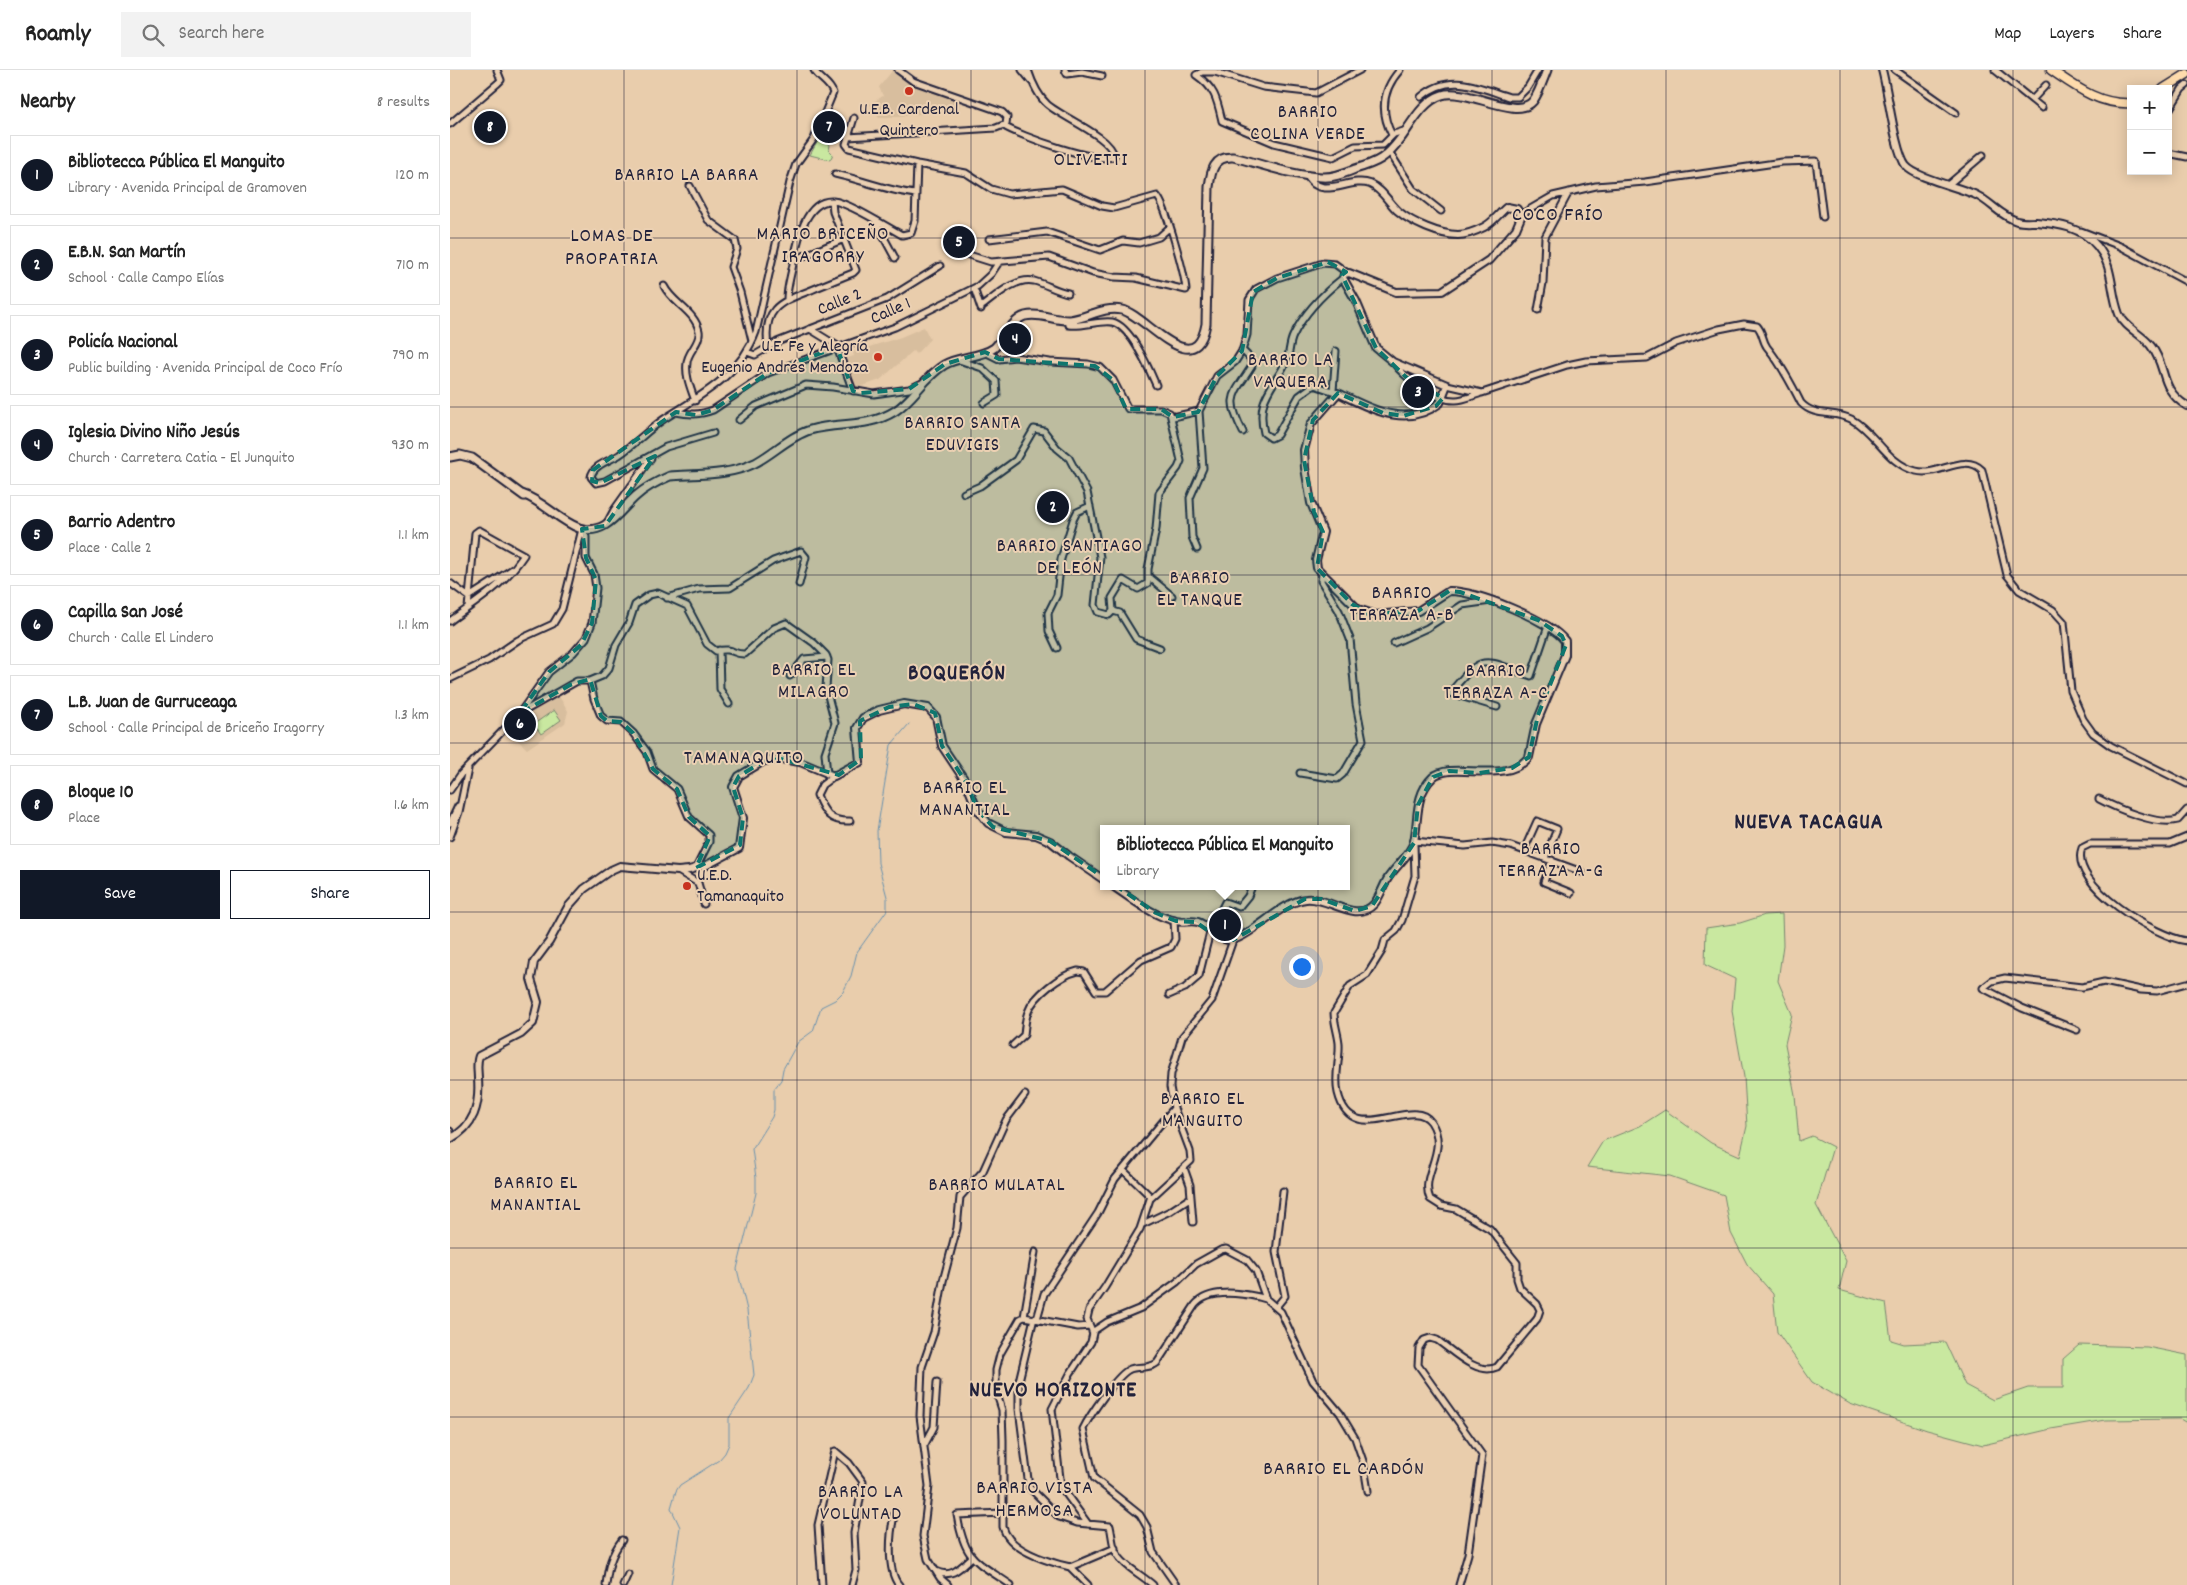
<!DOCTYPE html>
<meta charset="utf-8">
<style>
:root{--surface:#fff;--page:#f2f2f2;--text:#222;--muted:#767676;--line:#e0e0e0;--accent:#111827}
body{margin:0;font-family:Dekko,sans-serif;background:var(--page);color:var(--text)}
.controls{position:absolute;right:15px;top:15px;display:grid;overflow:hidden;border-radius:0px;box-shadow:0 2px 12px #0003}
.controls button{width:45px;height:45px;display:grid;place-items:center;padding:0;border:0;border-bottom:1px solid var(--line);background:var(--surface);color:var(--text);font:25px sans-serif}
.you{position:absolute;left:851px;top:896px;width:18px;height:18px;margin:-12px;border:4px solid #fff;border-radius:50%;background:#1a73e8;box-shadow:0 0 0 8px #1a73e833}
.badge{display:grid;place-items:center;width:32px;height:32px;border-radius:50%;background:var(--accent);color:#fff;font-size:16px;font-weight:700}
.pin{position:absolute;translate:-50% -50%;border:2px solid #fff;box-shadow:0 1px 5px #0006}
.popup{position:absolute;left:650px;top:755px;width:250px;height:65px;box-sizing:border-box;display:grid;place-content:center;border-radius:0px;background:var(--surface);filter:drop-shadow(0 1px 4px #0005);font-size:16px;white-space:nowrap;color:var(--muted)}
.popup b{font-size:19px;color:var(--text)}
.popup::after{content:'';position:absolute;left:50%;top:100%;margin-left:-10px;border:10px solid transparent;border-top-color:var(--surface)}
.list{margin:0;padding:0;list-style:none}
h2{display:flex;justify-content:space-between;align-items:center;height:65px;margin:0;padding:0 20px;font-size:21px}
h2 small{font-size:16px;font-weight:400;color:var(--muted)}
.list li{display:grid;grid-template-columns:32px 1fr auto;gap:15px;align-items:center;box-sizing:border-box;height:80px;margin:0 10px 10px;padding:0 10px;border:1px solid var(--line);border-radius:0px}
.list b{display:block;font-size:19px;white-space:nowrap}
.list p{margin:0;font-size:16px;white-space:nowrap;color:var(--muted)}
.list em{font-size:16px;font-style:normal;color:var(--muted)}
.actions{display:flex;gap:10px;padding:15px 20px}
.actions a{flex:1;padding:11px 0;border:1px solid var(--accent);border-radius:0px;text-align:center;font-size:18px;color:var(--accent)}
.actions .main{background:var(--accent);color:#fff}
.icon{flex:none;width:28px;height:28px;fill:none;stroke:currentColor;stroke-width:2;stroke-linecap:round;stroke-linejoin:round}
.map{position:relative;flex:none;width:1737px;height:1515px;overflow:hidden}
header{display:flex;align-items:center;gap:30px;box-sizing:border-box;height:70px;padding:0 25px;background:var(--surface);border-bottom:1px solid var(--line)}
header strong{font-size:24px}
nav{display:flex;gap:28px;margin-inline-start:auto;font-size:18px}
.search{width:350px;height:45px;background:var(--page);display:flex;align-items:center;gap:12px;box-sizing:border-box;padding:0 18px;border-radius:0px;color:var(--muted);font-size:19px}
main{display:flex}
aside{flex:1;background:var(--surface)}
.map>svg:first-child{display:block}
.built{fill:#d8be9e}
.green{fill:#c9e8a0;stroke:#76856e}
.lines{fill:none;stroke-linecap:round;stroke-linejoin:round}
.stream{stroke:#6991ae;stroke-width:1}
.minor-casing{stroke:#22223b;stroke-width:9}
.tertiary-casing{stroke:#22223b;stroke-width:10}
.secondary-casing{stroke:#22223b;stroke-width:11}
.primary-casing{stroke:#22223b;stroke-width:11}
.minor{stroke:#ebd0b2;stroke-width:5}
.tertiary{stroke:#ebd0b2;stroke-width:6}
.secondary{stroke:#ebd0b2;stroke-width:7}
.primary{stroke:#fedbac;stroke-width:8}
.marked{fill:#0f766e;fill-opacity:0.2;stroke:#0f766e;stroke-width:4;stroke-dasharray:10 6;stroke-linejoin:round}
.grid{fill:none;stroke:#22223b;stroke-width:1;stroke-opacity:0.55}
.poi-dot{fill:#c8321e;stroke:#ebd0b2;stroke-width:2}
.labels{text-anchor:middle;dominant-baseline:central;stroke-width:4;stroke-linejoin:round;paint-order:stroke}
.poi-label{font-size:18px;fill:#22223b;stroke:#ebd0b2}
.street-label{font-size:18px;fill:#22223b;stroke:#ebd0b2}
.neighbourhood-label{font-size:19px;letter-spacing:1px;fill:#22223b;stroke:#ebd0b2}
.quarter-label{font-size:20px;letter-spacing:1px;fill:#22223b;stroke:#ebd0b2}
.district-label{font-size:22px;font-weight:bold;letter-spacing:1px;fill:#22223b;stroke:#ebd0b2}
</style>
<header>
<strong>Roamly</strong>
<div class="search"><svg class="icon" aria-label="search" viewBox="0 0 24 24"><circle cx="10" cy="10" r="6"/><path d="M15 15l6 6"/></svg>Search here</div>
<nav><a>Map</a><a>Layers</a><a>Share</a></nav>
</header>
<main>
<aside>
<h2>Nearby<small>8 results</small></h2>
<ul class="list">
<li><span class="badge">1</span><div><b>Bibliotecca Pública El Manguito</b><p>Library · Avenida Principal de Gramoven</p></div><em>120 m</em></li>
<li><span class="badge">2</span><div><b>E.B.N. San Martín</b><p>School · Calle Campo Elías</p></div><em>710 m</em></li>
<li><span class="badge">3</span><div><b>Policía Nacional</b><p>Public building · Avenida Principal de Coco Frío</p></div><em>790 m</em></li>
<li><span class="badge">4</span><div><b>Iglesia Divino Niño Jesús</b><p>Church · Carretera Catia - El Junquito</p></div><em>930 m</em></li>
<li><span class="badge">5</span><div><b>Barrio Adentro</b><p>Place · Calle 2</p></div><em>1.1 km</em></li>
<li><span class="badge">6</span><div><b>Capilla San José</b><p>Church · Calle El Lindero</p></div><em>1.1 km</em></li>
<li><span class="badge">7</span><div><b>L.B. Juan de Gurruceaga</b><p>School · Calle Principal de Briceño Iragorry</p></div><em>1.3 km</em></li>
<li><span class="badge">8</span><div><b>Bloque 10</b><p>Place</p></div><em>1.6 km</em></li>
</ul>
<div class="actions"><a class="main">Save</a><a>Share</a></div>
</aside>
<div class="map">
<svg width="1737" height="1515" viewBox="0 0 1737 1515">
<rect width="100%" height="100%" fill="#e9cdac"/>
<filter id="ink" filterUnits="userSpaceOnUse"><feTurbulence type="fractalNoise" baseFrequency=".02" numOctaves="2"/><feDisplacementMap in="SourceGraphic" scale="10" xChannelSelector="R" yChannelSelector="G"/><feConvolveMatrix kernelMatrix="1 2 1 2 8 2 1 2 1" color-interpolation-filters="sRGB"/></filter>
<g filter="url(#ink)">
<path class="built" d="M443,0L459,12L510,28L509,40L429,48L420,34L433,26L429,17Z
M474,257L480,269L466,284L463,281L430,310L404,319L394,289L404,286L403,282L451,267Z
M107,623L118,641L115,653L77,679L57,660Z"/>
<path class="green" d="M369,69L380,75L379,80L383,84L380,90L360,85Z
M104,640L111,650L91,664L84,654Z
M1332,844L1333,875L1328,911L1342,944L1335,974L1345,1025L1349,1071L1362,1066L1383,1077L1366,1135L1396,1191L1389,1220L1436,1233L1441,1270L1454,1274L1495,1272L1515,1315L1543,1330L1578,1318H1613V1289L1629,1275L1697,1277L1737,1285V1353L1730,1349L1655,1350L1601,1359L1533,1375L1477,1360L1400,1334L1362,1312L1327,1262L1323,1224L1297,1194L1281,1163L1274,1125L1220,1106L1137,1097L1153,1071L1190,1056L1215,1040L1261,1073L1290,1086L1297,1056L1294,1007L1282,941L1285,909L1255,895L1256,858L1290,853L1315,845Z"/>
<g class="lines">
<path class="stream" d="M221,1515L230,1457L221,1438L226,1421L230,1415L269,1390L275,1383L279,1374V1348L299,1318L304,1305L297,1240L287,1199L306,1123V1108L302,1079L322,1047L324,1040V1019L331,1010L333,999L348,972L363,961L371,937L385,930L393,922L401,906L407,882L437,840V827L428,793L427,761L441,675L459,654"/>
<g class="minor-casing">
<path id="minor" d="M572,0L581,11
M615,0L617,4L632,2L652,6
M1445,0L1506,43
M1545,0L1592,38
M746,5C765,18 767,29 772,51L824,73L883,87L905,76L933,75L944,64L957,60
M746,5L752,2H765L813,17L866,23L910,0
M971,27C1000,2 1027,17 1059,27H1068L1078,17L1088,0
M1582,30L1596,15
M1718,42L1732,19L1737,15
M404,48L396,74L399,78L467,94L516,103L541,119L559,124L612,119L652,136L664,138L707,126C716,135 735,205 736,220L686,208L664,207L643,203L599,187L541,192L503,180
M0,54L48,13L51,10L47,0
M554,56C567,65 654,96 664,86C662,67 611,47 597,34C587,25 582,12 578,0
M942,65C930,42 932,20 950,0
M398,67L546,58L556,54L557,47L552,42L463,11L448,0
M940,83L963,119L991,141
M1718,83L1737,87
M385,104C413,110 437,121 466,124
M1499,114L1533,85
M240,116L258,150L285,170L287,179L281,197L290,222L302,271
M1070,145L1103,126L1146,116L1195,112L1332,92L1366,91L1373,147
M425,151L445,188
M1631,161L1670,176L1737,212
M539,169L597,162L650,180L673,171L689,173L709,167L720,157
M344,190L394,169
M214,216C222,233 245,241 249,261C251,273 237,282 237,293C235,306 241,319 245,331
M524,218L531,239
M337,229C337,218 340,209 342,199C346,179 353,129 383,131C398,132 437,157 452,165L461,163L465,151L467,94
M531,237C545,227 565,207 584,211C596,214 606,221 618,223
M1088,240L1093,213L1095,167L1119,122
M618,250L619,255C633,257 649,250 662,252C681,256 699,299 706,315
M360,259L386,275L403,321
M318,277C313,240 327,233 359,221C373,215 388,209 403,203L406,200L383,142L382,131
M792,280L800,288L802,296C783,326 775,327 793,362
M297,282L305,285L327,272L437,229L490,196
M509,290L532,298L546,311L547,325L534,333
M943,292C955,308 985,331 1006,330C1013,330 1022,326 1029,324
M997,315L1032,323L1117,295L1136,291L1197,288L1226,273L1269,259L1294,254L1307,256C1313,262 1312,270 1317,277C1331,294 1341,313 1351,333C1365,348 1384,340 1401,349C1426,363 1437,394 1466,401C1488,407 1514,382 1532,400L1557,505L1569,520L1603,540L1614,552L1621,621L1633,649L1643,663L1661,676L1737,714
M883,321L886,281
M888,323L864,315L849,326L827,365L821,368L814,363C806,329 822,320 836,292C840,284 839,274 843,266C854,243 874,223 893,208
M226,342C240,345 249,345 263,340L318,303L445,257L528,216L541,204L549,192
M723,347L749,341L767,306L785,292L792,281L797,265L799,230L806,219L827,208L873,193L885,194L896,202
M289,350L306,336L356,315L383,317L424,324L459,319L472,313
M263,363L216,377L155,411L146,413L141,407C143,395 159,391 169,385C185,374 198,360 214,349C251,325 290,306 306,262L340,112L346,94L364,69L383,23C380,13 369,9 364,0
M514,423L530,416L566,390L584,359L594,361L607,378L619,388L637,422L650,487L645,535L648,542L659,545L663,541L662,528L673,510L688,519L698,513V499L706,459L709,423L728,398L731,391L720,343L711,339H678L663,310L650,297L638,294L600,292L565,287L549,289L535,282
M157,453L164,440L201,388
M747,479L742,467L740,428L753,398L749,341
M698,506L722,526
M0,513L19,527L64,498
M217,528L249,519L280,518L323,491L351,481L356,487L349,514
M663,541L670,543L686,569L710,578
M0,551C30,529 53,516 74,485L29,460L25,463L18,538
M944,573L977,558L1012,535L1041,531
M607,578L599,561L598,543L607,525L611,489L623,450L627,442L640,436
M269,580L270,619L279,634
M340,606L354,589L377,587
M0,609L39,590L68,570L103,554L112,539L132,459
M140,611L144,629L151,646L157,651L171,652L183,663L197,682L203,699L227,719L239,747L259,765V772L246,798
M1047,637L1000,623C1034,581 1033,590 1081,606L1098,556
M69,644L127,611H140L152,606L159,598L166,575L179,553L185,535L199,525L208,523L237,536L257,574L266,581C285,577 282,585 295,584L324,558L336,553L364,573L376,585L378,590L376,618L385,653L375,683L377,704
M850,703L887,709L893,704L913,670L906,634L900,569L889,541L871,511L872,504
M384,706L372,715L367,725C374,743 380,752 400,751
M0,720L11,704L69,644L99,602L123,583L136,568L142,553L146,518L144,504L136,488V467L132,459
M1649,729C1668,739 1707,756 1728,750L1737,740
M0,753L8,736
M0,767L9,742L18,699
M1737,767L1720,774H1640L1632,778C1618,815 1708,868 1737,871
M964,771L1015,776L1042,773L1061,776L1132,802
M964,774L965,806L952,850L946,861L935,870L932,881L917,905L900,916L884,943C884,953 888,963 889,973C890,990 884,1006 888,1023C902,1081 962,1024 981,1052C1000,1081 969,1104 980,1129L991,1136L1006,1139L1040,1159L1067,1193V1209L1070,1218L1087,1234L1090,1240L1087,1249L1047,1297C1027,1306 1003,1281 987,1270L980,1268L974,1270L969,1278L968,1295L1032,1385L1018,1484L1009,1515
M1074,780L1087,751L1107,759L1095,788
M1102,790L1094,812L1121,823
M228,801L248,813L254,834
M719,925L735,918L749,906L760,862L775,832L789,837L798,826L802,816
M1627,960L1572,938L1533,918L1542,911L1555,908L1632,917L1654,912L1691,920L1707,921L1737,913
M563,975L574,965C575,957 575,949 578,942C584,925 611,905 628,901L634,902L646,921H655L691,890L721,877L725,869L724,850
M0,1061L1,1069
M734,1098L740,1115L743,1152
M673,1100L701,1127
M693,1154L720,1141L740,1128
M826,1237L835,1226L826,1182L833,1121
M574,1247L585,1182
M584,1248L569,1311V1339L579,1417L609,1447L627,1453L660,1456C662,1464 662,1472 665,1480C672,1496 691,1504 703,1515
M587,1249L594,1224L648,1143L665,1109L724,1038
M640,1256L628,1257L574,1247L570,1249L550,1284L546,1300V1321L552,1340L553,1370V1457C559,1481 599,1492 620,1497L665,1478
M642,1262L657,1252L691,1238L727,1212L746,1194L771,1180L776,1179L797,1190L806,1201L816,1229
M475,1374L484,1357L487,1312
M445,1442C440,1460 436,1500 449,1515
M553,1443L507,1445C515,1491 525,1490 561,1515
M638,1454L611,1417L602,1339L620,1304L641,1272L643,1263L637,1249L639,1240L655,1217L690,1159L700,1129L741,1091L740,1081L724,1038L720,1017L721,1004L732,967L762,930L783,870
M620,1497L638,1515
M486,1501C501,1509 510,1498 521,1488
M156,1515C158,1497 161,1485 172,1470
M173,1515L178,1504
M372,1515L368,1455L385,1381L399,1393L413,1412L404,1463L406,1500L402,1515
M498,1515L490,1508L478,1489L473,1466L479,1416L470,1346L472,1297L484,1262L493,1211L507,1158L510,1127L533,1101L556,1050L575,1025
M726,1515L703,1482L697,1457L690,1445L644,1408L633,1359C640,1345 665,1308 678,1300C687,1295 698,1300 707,1293L745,1235C759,1218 790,1223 809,1227L816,1229L831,1242L863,1311L890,1343L905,1368L913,1391L918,1421"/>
</g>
<g class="tertiary-casing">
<path id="tertiary" d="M1432,0C1438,21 1445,82 1456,96C1466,108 1509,117 1526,125C1541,132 1550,146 1567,151C1573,153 1580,152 1586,152C1610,154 1631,157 1647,176C1664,196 1660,221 1669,244C1675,258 1692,264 1701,276C1718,297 1708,318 1737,336
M663,816C682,829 703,846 726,851C733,853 741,850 748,852C762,857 770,876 788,868C809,859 834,831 856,829C878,826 906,854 924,834C930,827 933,816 938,808C945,797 961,784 964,771C969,749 964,725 983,707C1002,690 1055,716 1079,687L1086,654L1115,585V571C1100,550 1024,520 999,521L968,541L926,545L908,539L867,498L866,490L873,462L861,433L855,398L854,380L861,354L888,323C922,339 956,359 990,333L997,315L943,292L926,278L906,231L893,208L894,204L899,203L946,222L992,221L1039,190L1066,159L1071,147L1067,139L1057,137C1049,143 1044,152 1034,157C1026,161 1017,165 1008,165C990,165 962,153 948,141C939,133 932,119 920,114C900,106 871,132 857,105
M0,1069C24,1056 30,1036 28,1009C28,1001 26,993 29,986L71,964L83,953L88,932L81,909L84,892L99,872L118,837L134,819L161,800L170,796L228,801L239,800L257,795L289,778L293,748L283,717L289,706L314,691L331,689L350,692L384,706L410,692L407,658L413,648L429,640L454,634L478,638L486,647L492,676L516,712L527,739L538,753L556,762L586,765L600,771L619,786L654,810"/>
</g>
<g class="secondary-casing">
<path id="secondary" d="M0,387L10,385L22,388L74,426
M72,424C93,431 108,450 129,458C155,467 170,440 186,426C196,417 208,411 220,406C249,404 278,406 305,393C324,383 340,366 360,360C389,351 416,359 445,341C464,329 474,307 494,295C509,286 530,288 544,278C554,269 562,250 575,246C590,242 605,251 620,250C637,248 654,236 672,240C695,244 745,314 756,254L759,117C761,101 764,86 783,87C812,94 843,106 872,107C883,108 895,103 905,99C929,92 936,88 951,68C962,53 973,31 992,25C1016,17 1067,51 1083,31C1089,23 1093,10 1097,0"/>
</g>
<g class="primary-casing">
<path id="primary" d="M1601,0C1626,17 1649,35 1681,33
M1713,19L1737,4"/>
</g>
<use href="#minor" class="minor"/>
<use href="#tertiary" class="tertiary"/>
<use href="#secondary" class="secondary"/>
<use href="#primary" class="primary"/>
</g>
</g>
<path class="marked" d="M878,192L896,202L892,205L926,278L956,307L993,328L986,336L953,346L933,343L888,323L863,350L854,390L864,442L873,462L867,498L902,534L919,544L968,541L999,521L1010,522L1088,550L1112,566L1116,575L1088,645L1079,687L1062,698L1029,703L999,701L983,707L968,735L964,773L922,836L905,841L871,829H855L783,870L764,865L746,852L726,851L706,843L600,771L543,757L527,739L516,712L492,676L485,643L463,634L439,637L410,651L411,689L389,705L331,689L314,691L289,706L283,717L293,748L290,775L246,798L260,766L239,747L227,719L203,699L183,663L171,652L157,651L151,646L140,609L120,615L69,644L99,602L131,575L142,553L146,510L136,488L132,459L155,456L205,386L150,413L142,411L143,400L226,342L246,345L263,340L318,303L387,277L403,321L411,323L459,319L495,294L535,282L549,289L645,296L663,310L676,339H711L723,347L748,342L767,306L792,281L803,222L827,208Z"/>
<path class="grid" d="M174,0V1515M347,0V1515M521,0V1515M695,0V1515M868,0V1515M1042,0V1515M1216,0V1515M1390,0V1515M1563,0V1515M0,168H1737M0,337H1737M0,505H1737M0,673H1737M0,842H1737M0,1010H1737M0,1178H1737M0,1347H1737"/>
<g class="poi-dot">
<circle cx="459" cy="21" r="5"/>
<circle cx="428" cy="287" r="5"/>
<circle cx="237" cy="816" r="5"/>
</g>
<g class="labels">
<g class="poi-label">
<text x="459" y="40">U.E.B. Cardenal<tspan x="459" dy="21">Quintero</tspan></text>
<text x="418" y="277" text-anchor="end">U.E. Fe y Alegría<tspan x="418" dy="21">Eugenio Andrés Mendoza</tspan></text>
<text x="247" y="806" text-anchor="start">U.E.D.<tspan x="247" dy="21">Tamanaquito</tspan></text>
</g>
<g class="street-label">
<text transform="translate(390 233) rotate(-22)">Calle 2</text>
<text transform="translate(441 242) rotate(-24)">Calle 1</text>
</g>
<g class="neighbourhood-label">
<text x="858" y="43">BARRIO<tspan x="858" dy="22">COLINA VERDE</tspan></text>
<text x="237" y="106">BARRIO LA BARRA</text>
<text x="841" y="291">BARRIO LA<tspan x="841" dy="22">VAQUERA</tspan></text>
<text x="513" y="354">BARRIO SANTA<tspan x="513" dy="22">EDUVIGIS</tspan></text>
<text x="620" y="477">BARRIO SANTIAGO<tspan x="620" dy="22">DE LEÓN</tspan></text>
<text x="750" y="509">BARRIO<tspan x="750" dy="22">EL TANQUE</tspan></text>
<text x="952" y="524">BARRIO<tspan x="952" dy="22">TERRAZA A-B</tspan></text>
<text x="364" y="601">BARRIO EL<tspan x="364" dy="22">MILAGRO</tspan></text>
<text x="1046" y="602">BARRIO<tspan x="1046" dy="22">TERRAZA A-C</tspan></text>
<text x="515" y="719">BARRIO EL<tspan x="515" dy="22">MANANTIAL</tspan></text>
<text x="1101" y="780">BARRIO<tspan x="1101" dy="22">TERRAZA A-G</tspan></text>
<text x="753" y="1030">BARRIO EL<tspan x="753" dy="22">MANGUITO</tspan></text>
<text x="86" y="1114">BARRIO EL<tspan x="86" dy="22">MANANTIAL</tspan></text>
<text x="547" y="1116">BARRIO MULATAL</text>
<text x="411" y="1423">BARRIO LA<tspan x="411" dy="22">VOLUNTAD</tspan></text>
</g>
<g class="quarter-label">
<text x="641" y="91">OLIVETTI</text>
<text x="1108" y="146">COCO FRÍO</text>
<text x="373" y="165">MARIO BRICEÑO<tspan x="373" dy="23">IRAGORRY</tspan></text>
<text x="162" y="167">LOMAS DE<tspan x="162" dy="23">PROPATRIA</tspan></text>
<text x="294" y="689">TAMANAQUITO</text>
<text x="894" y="1400">BARRIO EL CARDÓN</text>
<text x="585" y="1419">BARRIO VISTA<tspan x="585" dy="23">HERMOSA</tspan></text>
</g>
<g class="district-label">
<text x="507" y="604">BOQUERÓN</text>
<text x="1359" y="753">NUEVA TACAGUA</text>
<text x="603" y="1321">NUEVO HORIZONTE</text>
</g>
</g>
</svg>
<div class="controls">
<button>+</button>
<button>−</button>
</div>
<div class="you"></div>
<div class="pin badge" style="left:775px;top:855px">1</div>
<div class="popup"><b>Bibliotecca Pública El Manguito</b>Library</div>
<div class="pin badge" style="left:603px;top:437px">2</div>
<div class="pin badge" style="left:968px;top:322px">3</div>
<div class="pin badge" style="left:565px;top:269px">4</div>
<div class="pin badge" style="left:509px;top:172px">5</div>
<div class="pin badge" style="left:70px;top:654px">6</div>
<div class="pin badge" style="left:379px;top:57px">7</div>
<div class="pin badge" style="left:40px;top:57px">8</div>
</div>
</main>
